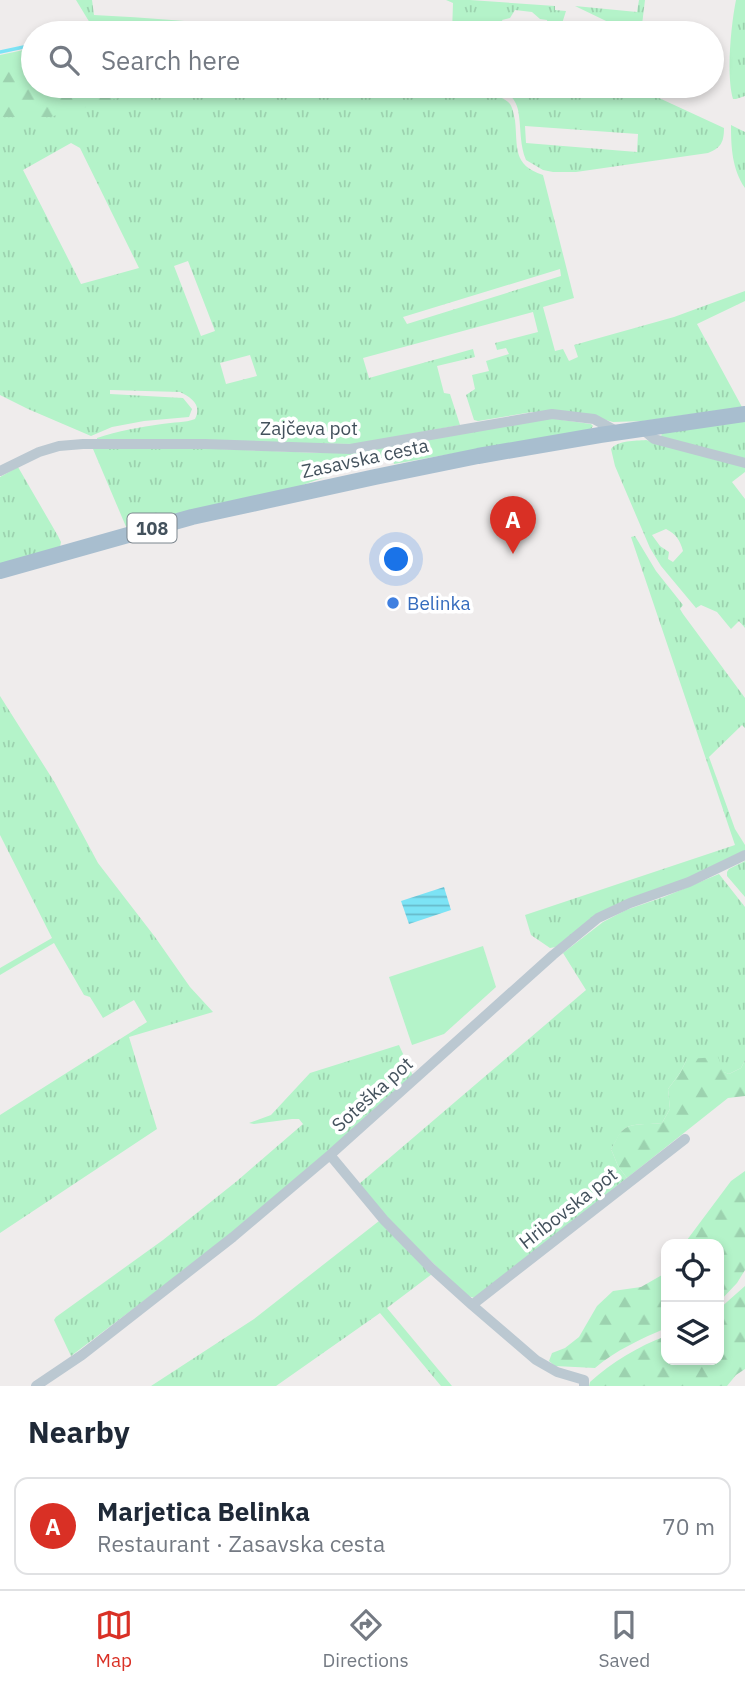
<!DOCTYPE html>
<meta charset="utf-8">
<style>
:root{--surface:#fff;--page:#f6f6f7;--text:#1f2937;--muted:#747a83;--line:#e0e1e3;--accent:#d93025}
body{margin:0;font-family:"IBM Plex Sans",sans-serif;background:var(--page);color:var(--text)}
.controls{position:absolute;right:21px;bottom:21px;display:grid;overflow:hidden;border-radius:14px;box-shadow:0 4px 10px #0003}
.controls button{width:63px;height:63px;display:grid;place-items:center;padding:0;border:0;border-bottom:2px solid var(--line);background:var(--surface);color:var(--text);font:35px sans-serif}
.you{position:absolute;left:397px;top:560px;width:24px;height:24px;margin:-18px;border:5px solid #fff;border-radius:50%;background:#1a73e8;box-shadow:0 0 0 10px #1a73e833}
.badge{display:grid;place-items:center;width:46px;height:46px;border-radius:50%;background:var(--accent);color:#fff;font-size:23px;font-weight:700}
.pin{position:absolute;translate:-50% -58px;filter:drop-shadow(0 2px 4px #0008)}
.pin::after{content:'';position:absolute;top:37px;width:24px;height:21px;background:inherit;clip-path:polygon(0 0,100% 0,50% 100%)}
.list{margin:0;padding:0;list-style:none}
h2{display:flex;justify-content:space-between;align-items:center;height:91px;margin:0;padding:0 28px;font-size:30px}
h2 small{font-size:23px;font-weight:400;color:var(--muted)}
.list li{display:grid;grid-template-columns:46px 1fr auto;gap:21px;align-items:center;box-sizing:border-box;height:98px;margin:0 14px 14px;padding:0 14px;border:2px solid var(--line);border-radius:14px}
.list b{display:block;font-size:26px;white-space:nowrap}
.list p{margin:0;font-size:23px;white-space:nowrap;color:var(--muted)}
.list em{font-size:23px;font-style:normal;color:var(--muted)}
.icon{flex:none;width:38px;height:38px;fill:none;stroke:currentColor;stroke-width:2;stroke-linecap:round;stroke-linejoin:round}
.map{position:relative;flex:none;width:745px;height:1386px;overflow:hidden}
.search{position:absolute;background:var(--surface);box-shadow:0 4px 10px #0003;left:21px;right:21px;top:21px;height:77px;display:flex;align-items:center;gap:18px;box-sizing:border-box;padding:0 24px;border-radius:38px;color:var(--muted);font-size:26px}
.sheet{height:203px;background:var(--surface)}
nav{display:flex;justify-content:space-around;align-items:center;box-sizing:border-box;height:98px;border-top:2px solid var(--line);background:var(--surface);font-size:19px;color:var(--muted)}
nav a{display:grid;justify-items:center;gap:4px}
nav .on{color:var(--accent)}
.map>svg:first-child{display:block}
.grass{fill:url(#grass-tufts);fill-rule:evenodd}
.forest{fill:url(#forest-firs)}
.pitch{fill:#b4f3c9}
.water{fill:url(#water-rules)}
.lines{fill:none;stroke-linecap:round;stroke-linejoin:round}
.stream{stroke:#7ce3f5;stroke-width:3.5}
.street{stroke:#bbc8d1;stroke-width:10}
.primary{stroke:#a8becf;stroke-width:16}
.shop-dot{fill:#3f7fe0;stroke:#fff;stroke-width:2.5}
.labels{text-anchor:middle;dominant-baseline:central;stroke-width:7;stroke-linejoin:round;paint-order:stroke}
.shield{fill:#fff;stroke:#7b858d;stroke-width:2}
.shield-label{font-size:18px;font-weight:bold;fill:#43515c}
.street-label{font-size:19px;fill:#43515c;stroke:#fff}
.shop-label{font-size:19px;fill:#366cbe;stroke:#fff;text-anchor:start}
</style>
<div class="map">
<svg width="745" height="1386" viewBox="0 0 745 1386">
<defs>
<pattern id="grass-tufts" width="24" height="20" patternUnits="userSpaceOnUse" patternTransform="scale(1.75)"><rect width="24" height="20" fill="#b4f3c9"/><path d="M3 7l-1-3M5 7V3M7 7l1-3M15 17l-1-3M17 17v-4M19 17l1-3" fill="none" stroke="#9cd2af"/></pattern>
<pattern id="forest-firs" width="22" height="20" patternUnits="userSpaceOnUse" patternTransform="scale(1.75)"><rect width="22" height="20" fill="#b4f3c9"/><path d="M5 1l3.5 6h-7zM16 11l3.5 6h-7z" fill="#9cd2af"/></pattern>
<pattern id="water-rules" width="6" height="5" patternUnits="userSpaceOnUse" patternTransform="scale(1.75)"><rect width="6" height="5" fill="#7ce3f5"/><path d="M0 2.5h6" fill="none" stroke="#67baca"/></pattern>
</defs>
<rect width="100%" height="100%" fill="#efecec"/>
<path class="grass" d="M76,0H92L94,15C176,19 258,28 341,33H137L131,27L124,25L90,33H71L93,28Z
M446,0H470L555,6V10L566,11L559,33H544L548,27L547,20L540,19L532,12L515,10L510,18L502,20L508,33H452L453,3Z
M639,0H645L641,33H631L575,6L637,12Z
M736,0H745V96L736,99H733C726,75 731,25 736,0Z
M33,48V76L0,78V55Z
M0,85L370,86L496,95C500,97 507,100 510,104C513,108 514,116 515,120C518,147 512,165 543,175L574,298L543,307L555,351L563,349L569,361L578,357L574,345L674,317L745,291V301L697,324L742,407L643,421L613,422L602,419L532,412L478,421L474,420L466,395L475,389L472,375L489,371L486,361L509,354L506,348L497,350L495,343L538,332L533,312L363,358L369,378L473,349L475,357L437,366L444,393L450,394L460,425L356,444L97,441V438C118,431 140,427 162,424C173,422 185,423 195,419C202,405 192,398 180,392L110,390V394L183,398L192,409L189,417L144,421L112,427L91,436L28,409L0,395ZM71,143L80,148L139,268L81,284L23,170ZM188,261L215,331L201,336L174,266ZM560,269L561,276L407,324L403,317ZM250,355L257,376L226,384L220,363Z
M445,86H633L724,128C724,142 721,148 708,153L576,172H553L543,170L526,160C520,146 521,131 519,116C516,78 472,88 445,86ZM525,126L638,134L637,152L526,143Z
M731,125L745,132V188C732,169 731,147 731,125Z
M548,418L591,424L593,426L591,429L394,464L393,461H382L341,470L339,472L297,487L127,529L93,449L171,447L319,453Z
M745,419V459L663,438L661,435L664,432Z
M646,440L745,467V472L732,482L745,499V628L739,621L731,629L717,612L701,605L696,608L661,566L650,548L615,466L611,449C618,440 635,441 646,440ZM666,529C676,534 680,540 683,551L673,562L668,559L669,552L660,546L652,535Z
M18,467L58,536L61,542L60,547L0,565V477Z
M635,536L656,571L683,605L680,609L683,614L745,698V728L742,725L709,757L735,829L745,845V852L685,879L611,908L561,946L550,948L531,935L525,915L735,845L631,537Z
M0,696L55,783L98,863L155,937L190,987L213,1012L129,1037L157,1129L0,1233V1115L147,1022L134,1000L103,1018L90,997L84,995L54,943L0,975V968L52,938L0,835Z
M745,861V897L727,876V872L729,869Z
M719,874L745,907V1060L741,1068L729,1074L687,1059L680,1073L668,1089L670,1109L662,1123C652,1125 631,1122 623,1130C619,1134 615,1143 611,1149L618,1166L627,1178L475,1298L467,1296L396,1227L359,1184L586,990L563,953L603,922L626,910L664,897Z
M399,1045L413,1076L344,1138L215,1247L71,1356L54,1320L56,1317L163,1240L237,1181L303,1124L299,1119H292L254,1124L249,1123L271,1115L310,1073Z
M379,1221L432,1274L387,1308L452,1386H441L380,1313L276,1386H151L254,1319Z"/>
<path class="forest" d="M137,23L194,33H108Z
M33,60V86H234L233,96L162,86L50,117H0V66L18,65Z
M718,1057L724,1072L729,1074L741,1068L745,1060V1096L728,1098L627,1178L618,1166L611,1149C615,1143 618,1134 623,1130C631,1122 652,1125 662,1123L670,1109L668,1089L680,1073L687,1059Z
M745,1171V1270L737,1283L719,1302V1244H684L731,1181Z
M666,1269V1328C641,1339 616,1350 595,1368L555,1366L549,1361L552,1353L565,1348L579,1337L597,1306L613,1291L641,1287L662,1275Z
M745,1286V1369L736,1375L727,1386H589L590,1382C612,1362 639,1346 666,1336V1360H719V1309Z"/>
<path class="pitch" d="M483,946L496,987L444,1034L412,1045L389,977Z"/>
<path class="water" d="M444,887L451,910L409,924L401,901Z"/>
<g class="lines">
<path class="stream" d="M98,33C109,30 124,25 134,32
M0,52L33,45"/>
<path class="street" d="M642,429L654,439L745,463
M0,471L39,452L59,446L83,444H205L350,449L552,414L594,419L618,432
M330,1155L384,1220L431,1268L472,1305L536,1360L557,1372L584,1380V1386
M472,1305L685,1139
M36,1386L82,1355L233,1237L330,1155L553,955L598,918L630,903L689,882L745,855"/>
<path class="primary" d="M0,571L192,517L375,477L478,456L600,435L745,414"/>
</g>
<circle class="shop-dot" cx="393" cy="603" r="7"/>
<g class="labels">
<rect class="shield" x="127.5" y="513.5" width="49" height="29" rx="5"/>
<g class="shield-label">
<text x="152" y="528">108</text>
</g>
<g class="street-label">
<text x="309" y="428">Zajčeva pot</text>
<text transform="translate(365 458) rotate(-12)">Zasavska cesta</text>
<text transform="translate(372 1094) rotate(-42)">Soteška pot</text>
<text transform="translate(568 1208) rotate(-38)">Hribovska pot</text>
</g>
<g class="shop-label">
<text x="407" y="603">Belinka</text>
</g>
</g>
</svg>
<div class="controls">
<button><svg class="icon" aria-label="locate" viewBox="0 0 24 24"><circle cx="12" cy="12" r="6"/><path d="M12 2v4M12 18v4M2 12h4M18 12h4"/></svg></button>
<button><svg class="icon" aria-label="layers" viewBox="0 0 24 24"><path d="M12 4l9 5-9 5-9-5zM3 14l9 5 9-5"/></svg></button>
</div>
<div class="you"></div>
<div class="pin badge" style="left:513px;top:554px">A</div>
<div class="search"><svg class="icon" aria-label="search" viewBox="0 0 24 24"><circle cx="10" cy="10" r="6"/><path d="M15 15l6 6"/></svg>Search here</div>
</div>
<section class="sheet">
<h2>Nearby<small></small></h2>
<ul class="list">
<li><span class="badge">A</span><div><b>Marjetica Belinka</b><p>Restaurant · Zasavska cesta</p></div><em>70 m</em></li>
</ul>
</section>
<nav>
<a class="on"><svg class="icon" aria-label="map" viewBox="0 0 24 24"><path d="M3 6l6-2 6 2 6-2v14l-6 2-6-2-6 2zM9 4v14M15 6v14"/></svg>Map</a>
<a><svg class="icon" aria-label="directions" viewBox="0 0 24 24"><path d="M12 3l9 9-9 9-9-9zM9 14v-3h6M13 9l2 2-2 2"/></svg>Directions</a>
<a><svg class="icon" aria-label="saved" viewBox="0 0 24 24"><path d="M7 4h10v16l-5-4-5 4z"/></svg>Saved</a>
</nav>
